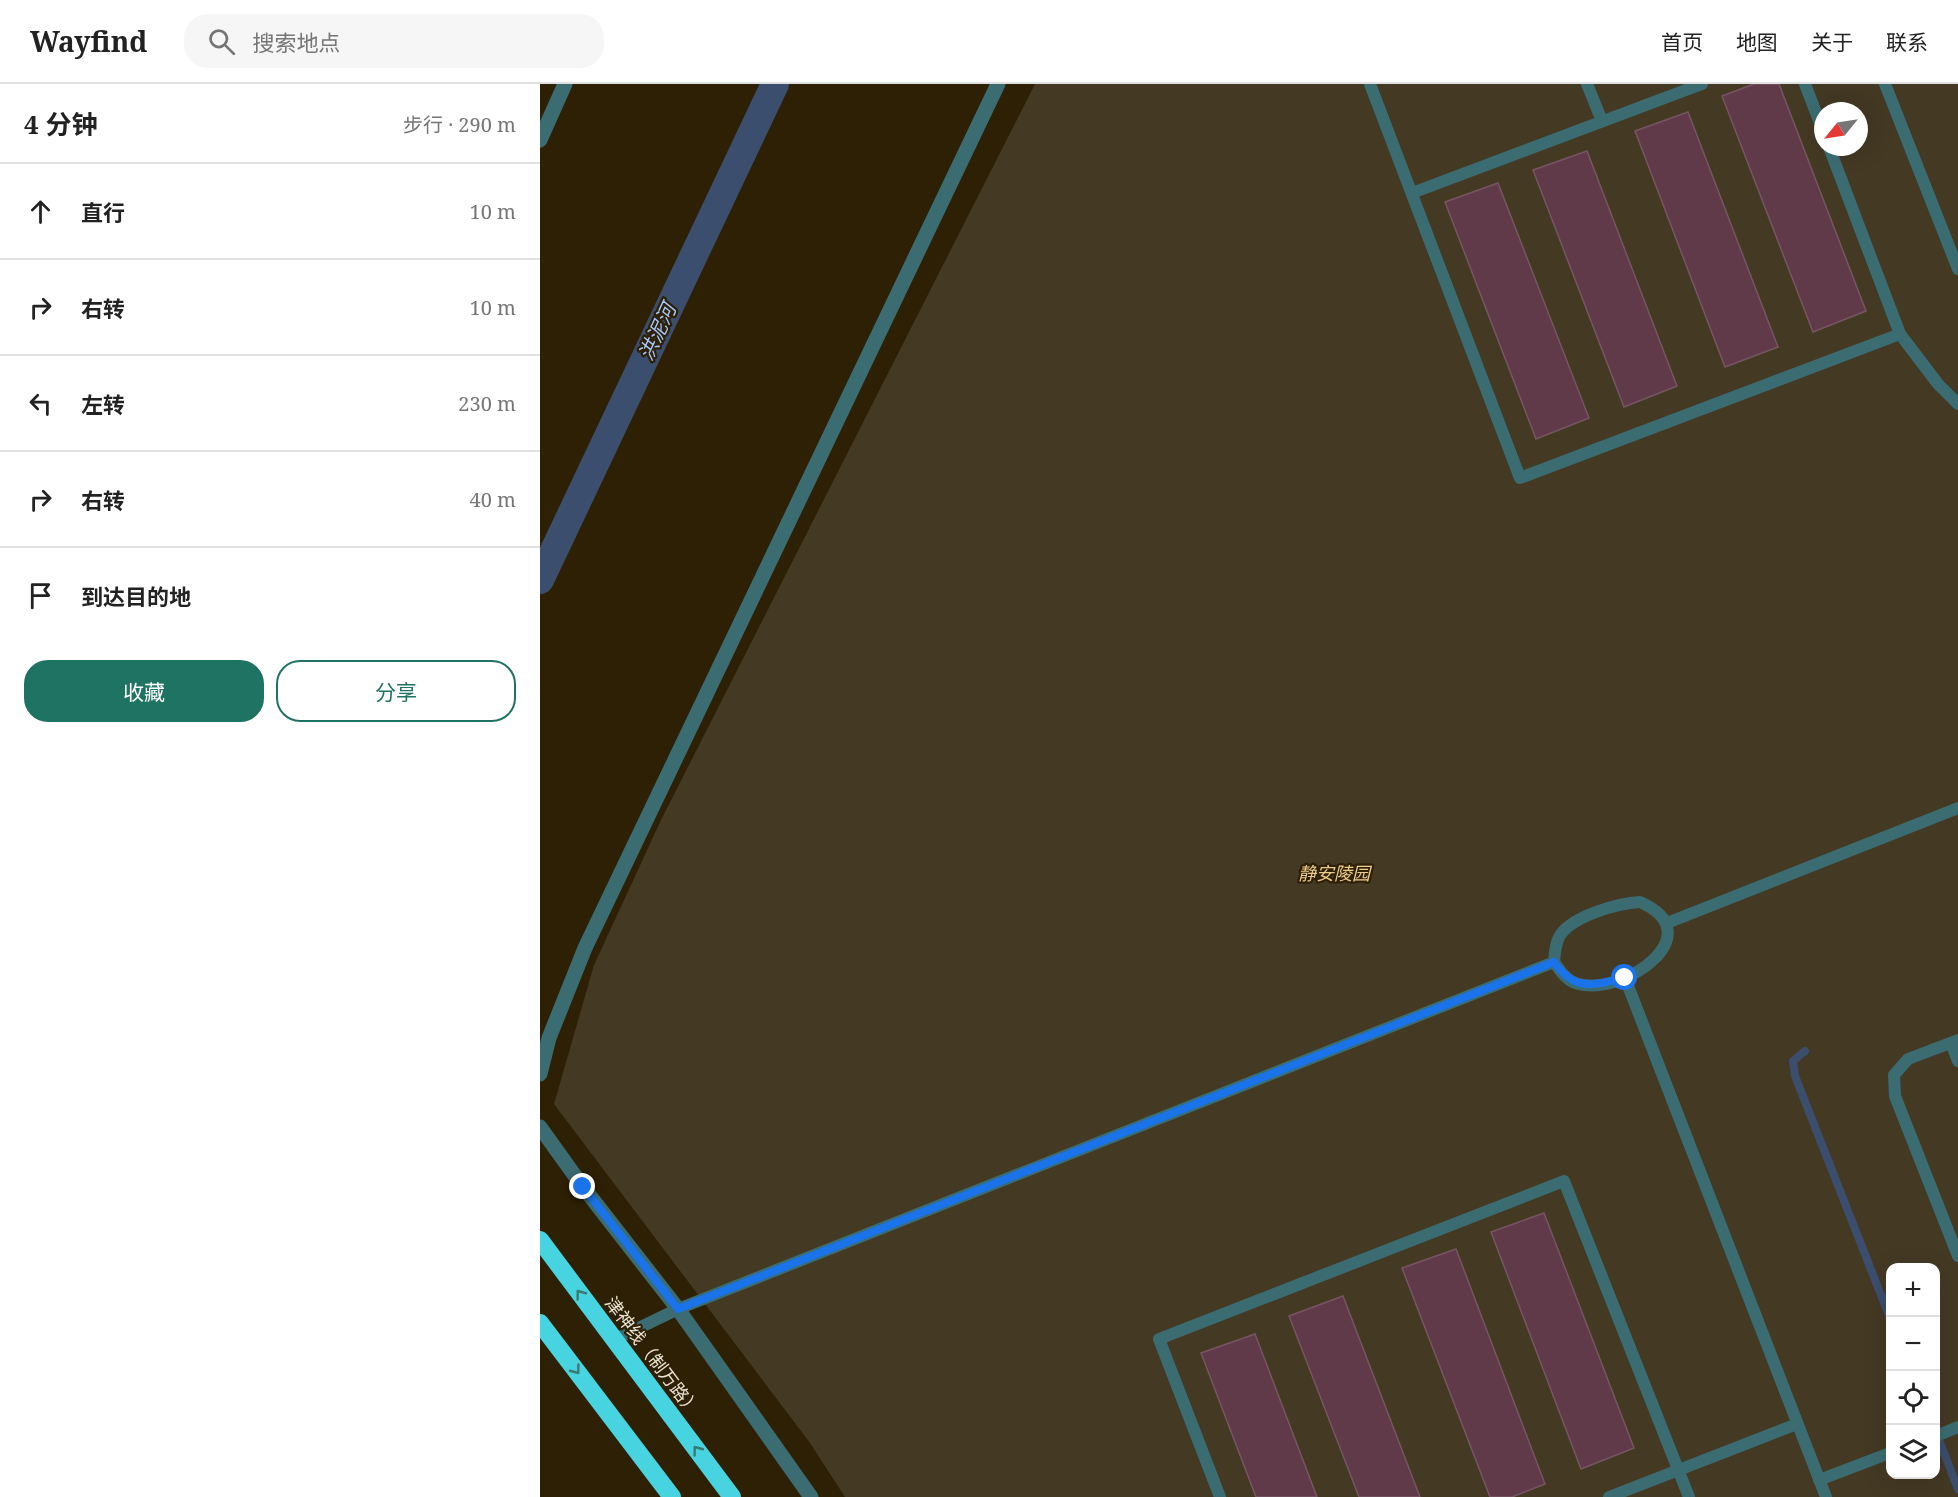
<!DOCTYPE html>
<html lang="zh">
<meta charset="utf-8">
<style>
:root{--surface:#fff;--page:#f6f6f6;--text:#222;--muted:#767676;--line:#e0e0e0;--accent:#1f7362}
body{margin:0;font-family:"Noto Serif","Noto Sans SC",serif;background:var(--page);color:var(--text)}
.controls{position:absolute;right:18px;bottom:18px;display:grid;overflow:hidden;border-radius:12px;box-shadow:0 6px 24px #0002}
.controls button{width:54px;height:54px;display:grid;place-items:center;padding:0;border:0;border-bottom:2px solid var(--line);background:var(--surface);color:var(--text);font:30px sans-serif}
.compass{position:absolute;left:1274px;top:18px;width:54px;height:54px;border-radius:50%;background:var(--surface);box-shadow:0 6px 24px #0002;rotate:240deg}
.stop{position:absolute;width:18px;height:18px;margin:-14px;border:4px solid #1a73e8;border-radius:50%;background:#fff}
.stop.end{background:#1a73e8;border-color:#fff;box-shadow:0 2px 6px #0008}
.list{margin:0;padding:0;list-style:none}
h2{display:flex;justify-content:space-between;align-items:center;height:78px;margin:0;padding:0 24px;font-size:26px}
h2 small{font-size:20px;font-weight:400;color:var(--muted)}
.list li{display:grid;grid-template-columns:39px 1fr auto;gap:18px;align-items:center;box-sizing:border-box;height:96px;padding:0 24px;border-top:2px solid var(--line)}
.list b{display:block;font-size:22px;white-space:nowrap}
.list em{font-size:20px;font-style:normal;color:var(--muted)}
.actions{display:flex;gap:12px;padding:18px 24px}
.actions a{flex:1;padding:14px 0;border:2px solid var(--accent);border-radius:24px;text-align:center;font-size:21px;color:var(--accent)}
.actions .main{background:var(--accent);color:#fff}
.icon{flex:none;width:33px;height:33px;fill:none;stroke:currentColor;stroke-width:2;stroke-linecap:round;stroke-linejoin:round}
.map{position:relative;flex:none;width:1418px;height:1413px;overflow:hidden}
header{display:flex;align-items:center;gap:36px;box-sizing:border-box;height:84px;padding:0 30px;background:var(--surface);border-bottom:2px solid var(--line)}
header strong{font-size:28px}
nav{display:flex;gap:33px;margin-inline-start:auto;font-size:21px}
.search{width:420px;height:54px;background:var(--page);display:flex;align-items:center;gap:15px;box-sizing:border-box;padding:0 21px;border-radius:24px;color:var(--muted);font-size:22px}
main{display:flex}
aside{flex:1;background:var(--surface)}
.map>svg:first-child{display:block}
.green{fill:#443923;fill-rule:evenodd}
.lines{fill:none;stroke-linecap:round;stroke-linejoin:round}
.stream{stroke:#3c4e6e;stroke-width:8}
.canal{stroke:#3c4e6e;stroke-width:28}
.building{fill:#603a49;stroke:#765662;stroke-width:1.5}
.lane{stroke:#3b6c71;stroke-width:12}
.street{stroke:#3b6c71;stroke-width:15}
.highway{stroke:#47d3e0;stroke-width:18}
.oneway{stroke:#3a7a72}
.route{stroke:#1a73e8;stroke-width:8}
.labels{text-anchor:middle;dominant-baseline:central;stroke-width:4.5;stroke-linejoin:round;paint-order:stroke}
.park-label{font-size:18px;font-style:italic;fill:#eccc8d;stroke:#2d2004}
.street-label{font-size:18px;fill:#eae2d2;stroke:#2d2004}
.water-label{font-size:20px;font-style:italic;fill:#a5c6ff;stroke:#2d2004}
</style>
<header>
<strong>Wayfind</strong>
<div class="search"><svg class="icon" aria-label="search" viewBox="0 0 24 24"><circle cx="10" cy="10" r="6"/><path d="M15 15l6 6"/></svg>搜索地点</div>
<nav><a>首页</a><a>地图</a><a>关于</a><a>联系</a></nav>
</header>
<main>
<aside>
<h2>4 分钟<small>步行 · 290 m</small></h2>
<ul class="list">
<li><svg class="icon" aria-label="ahead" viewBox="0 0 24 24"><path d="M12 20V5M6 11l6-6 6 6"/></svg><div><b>直行</b></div><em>10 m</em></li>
<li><svg class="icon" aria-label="right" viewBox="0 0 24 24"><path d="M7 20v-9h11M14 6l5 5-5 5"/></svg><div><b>右转</b></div><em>10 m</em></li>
<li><svg class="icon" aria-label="left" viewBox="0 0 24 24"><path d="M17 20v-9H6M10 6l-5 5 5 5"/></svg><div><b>左转</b></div><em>230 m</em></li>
<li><svg class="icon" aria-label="right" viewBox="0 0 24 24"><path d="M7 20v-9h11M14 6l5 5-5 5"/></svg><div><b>右转</b></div><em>40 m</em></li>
<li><svg class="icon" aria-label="arrive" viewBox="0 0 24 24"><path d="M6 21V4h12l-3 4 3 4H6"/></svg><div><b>到达目的地</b></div></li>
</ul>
<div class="actions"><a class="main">收藏</a><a>分享</a></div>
</aside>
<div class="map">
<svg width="1418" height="1413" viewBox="0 0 1418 1413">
<rect width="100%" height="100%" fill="#2d2004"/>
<path class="green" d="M495,0H1418V1413H305L270,1359L14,1020L54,881L121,736ZM1283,27H1319V63H1283ZM1350,1184H1396V1390H1350Z"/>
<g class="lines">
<path class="stream" d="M1265,967L1253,977L1255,992L1350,1234
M1396,1348L1418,1405"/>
<path class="canal" d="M0,496L235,0"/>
</g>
<path class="building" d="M1214,0H1239L1326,227L1273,248L1182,12Z
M1148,28L1238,263L1185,283L1095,47Z
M1047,67L1137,302L1084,323L993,86Z
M958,99L1049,334L996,355L905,118Z
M1004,1129L1094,1364L1041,1385L951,1148Z
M916,1165L1005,1400L972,1413H950L862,1184Z
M803,1212L880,1413H819L749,1232Z
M715,1250L777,1413H716L661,1269Z"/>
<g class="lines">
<path class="lane" d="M830,0L980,394L1360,250L1289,63
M1047,0L1062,37
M1265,0L1283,47
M1345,0L1418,185
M872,109L1162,0
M1360,250L1398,300L1418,320
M1100,818C1173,850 1084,912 1038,900C1027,897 1020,887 1014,878C1015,870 1015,858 1021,850C1034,832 1078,819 1100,818Z
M1127,839L1418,724
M1085,894L1286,1413
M1418,956L1368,975L1354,991L1355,1012L1418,1172
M1411,959L1418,977
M74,1256L138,1225L1014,878
M1396,1352L1418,1343
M1279,1396L1350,1369
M680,1413L619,1255L1024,1097L1149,1413
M1069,1413L1257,1340"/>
<path class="street" d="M0,56L25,0
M0,990L9,954L45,864L458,0
M0,1043L43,1103L138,1225L271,1413"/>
<path class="highway" d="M0,1156L192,1413
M0,1239L132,1413"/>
</g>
<defs><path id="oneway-chevron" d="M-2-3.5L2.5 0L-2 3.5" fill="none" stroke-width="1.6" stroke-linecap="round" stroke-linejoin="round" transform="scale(1.5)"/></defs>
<g class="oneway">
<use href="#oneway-chevron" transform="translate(40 1210) rotate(-127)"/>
<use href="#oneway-chevron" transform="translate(36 1286) rotate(53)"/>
<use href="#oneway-chevron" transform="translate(157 1366) rotate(-127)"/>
</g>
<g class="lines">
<path class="route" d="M43,1103L138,1225L1014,878C1035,908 1053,901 1085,894"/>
</g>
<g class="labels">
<g class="park-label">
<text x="794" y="789">静安陵园</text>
</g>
<g class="street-label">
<text transform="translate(113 1272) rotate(53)">津神线（制万路）</text>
</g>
<g class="water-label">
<text transform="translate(117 248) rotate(-65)">洪泥河</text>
</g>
</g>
</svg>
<div class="controls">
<button>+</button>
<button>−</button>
<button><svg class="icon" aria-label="locate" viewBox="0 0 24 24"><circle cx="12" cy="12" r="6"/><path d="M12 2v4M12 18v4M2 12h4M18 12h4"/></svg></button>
<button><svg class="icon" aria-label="layers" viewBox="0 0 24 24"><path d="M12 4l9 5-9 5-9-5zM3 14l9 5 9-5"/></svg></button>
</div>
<svg class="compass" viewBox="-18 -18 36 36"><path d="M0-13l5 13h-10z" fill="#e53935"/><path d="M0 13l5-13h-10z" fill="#767676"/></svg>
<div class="stop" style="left:1085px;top:894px"></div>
<div class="stop end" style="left:43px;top:1103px"></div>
</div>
</main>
